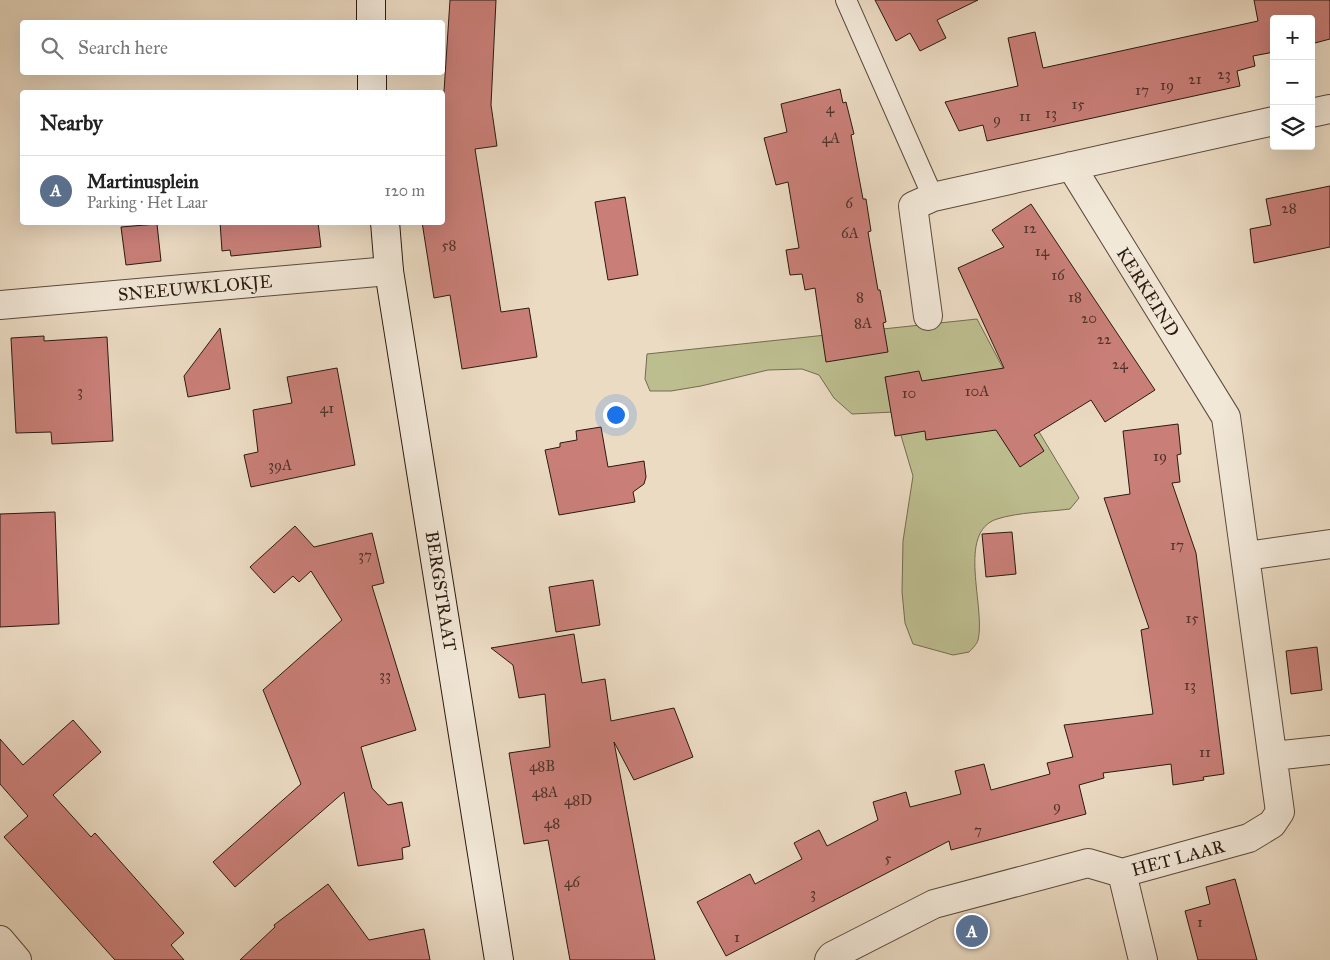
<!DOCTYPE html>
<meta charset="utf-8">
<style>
:root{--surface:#fff;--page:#f6f6f6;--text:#222;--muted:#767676;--line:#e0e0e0;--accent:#111827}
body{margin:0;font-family:"IM FELL Great Primer",serif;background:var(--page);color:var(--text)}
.controls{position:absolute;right:15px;top:15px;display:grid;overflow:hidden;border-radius:5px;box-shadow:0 5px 20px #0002}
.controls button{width:45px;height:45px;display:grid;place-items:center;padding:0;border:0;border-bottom:1px solid var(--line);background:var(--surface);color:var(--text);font:25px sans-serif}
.you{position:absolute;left:615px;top:414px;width:18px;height:18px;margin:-12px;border:4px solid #fff;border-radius:50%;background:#1a73e8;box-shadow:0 0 0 8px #1a73e833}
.badge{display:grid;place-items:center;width:32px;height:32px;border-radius:50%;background:var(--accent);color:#fff;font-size:16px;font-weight:700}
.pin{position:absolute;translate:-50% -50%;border:2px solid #fff;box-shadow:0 1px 5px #0006}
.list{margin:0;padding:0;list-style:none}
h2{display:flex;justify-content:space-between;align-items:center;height:65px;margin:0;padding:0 20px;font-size:21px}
h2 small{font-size:16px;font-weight:400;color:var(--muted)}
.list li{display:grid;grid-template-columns:32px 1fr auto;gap:15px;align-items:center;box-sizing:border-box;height:70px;padding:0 20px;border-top:1px solid var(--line)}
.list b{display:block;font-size:19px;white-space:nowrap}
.list p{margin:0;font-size:16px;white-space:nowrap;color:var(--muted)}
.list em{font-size:16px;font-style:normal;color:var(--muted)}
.icon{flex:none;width:28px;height:28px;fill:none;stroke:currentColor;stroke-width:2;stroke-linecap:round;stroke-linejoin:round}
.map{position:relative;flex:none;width:1330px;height:960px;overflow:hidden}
.search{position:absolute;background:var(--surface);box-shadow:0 5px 20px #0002;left:20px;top:20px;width:425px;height:55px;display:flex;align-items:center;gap:12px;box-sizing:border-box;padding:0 18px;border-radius:5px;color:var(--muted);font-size:19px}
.panel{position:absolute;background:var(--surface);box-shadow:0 5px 20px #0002;left:20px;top:90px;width:425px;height:135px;border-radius:5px}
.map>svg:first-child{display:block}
.green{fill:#bdbe90;stroke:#746c50}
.building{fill:#c97f78;stroke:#2b1a11}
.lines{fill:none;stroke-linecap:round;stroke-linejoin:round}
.lane-casing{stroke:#5b4a3e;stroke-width:22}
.street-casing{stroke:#5b4a3e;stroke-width:30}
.secondary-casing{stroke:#2b1a11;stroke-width:30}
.lane{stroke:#f2e8d8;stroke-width:20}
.street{stroke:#f2e8d8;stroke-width:28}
.secondary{stroke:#f2e8d8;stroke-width:28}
.labels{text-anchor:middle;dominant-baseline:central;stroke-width:4;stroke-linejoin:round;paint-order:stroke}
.number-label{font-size:15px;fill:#52332b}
.street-label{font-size:18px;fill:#2b1a11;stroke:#f2e8d8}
</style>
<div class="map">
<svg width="1330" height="960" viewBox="0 0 1330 960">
<rect width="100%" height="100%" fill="#ebdbc3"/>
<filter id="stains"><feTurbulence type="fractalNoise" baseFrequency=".004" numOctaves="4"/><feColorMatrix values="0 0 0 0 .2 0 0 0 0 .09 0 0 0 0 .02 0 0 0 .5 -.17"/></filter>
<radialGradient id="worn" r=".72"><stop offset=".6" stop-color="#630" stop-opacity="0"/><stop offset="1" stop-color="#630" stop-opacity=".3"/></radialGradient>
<path class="green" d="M977,319L1021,402L1079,498L1070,509C1047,512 1019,512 997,519C956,532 986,607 978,640C977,644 972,649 969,652L953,655L913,644L905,623L902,592L903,541L913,476L894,412L852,414L834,398L819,375L802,369L768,370L701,386L671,391H650L645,379L647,354Z"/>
<path class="building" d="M450,0H496L491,105L497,146L475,149L501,312L529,308L537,357L462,369L450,295L434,298L422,222H442V122Z
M875,0H978L937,20L946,38L920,51L910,33L896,41Z
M1254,0H1330V39L1311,44V19H1274V52L1253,56L1255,66L1237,71L1240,86L987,141L983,125L959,131L945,102L1018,86L1008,38L1035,32L1043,68L1258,21Z
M840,89L843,103L846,102L854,134L851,135L863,199H866L871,231L868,232L878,290H880L886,322L883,323L888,352L826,362L815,288L805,290L802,274L790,275L786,250L799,248L788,182L776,185L764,138L787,132L781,104Z
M1330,186V247L1254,263L1250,229L1271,225L1266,199Z
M625,197L638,275L608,280L595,202Z
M1031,204L1155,390L1105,422L1091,400L1034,435L1044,451L1020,467L996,430L926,440L925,431L895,436L885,377L919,371L922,381L1004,368L958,268L1004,247L992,230Z
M220,222H318L321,247L231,256L230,250L222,251Z
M157,224L161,261L126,265L121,227Z
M220,328L230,389L188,397L184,376Z
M44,336V341L107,337L113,441L52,444L51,432L16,433L11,338Z
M337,368L355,465L251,487L244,455L258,452L253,410L292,403L287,377Z
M1178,424L1181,454L1177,455L1180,482L1172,483L1196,553L1224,774L1203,777L1204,780L1173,785L1171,764L1103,773L1104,778L1079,785L1086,814L951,850L949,841L726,956L697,902L750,874L755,884L802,859L794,843L819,830L827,846L878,820L873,802L906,792L910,807L961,794L955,771L984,764L991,790L1050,774L1047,763L1073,757L1064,725L1153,714L1141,630L1149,628L1104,498L1130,494L1123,431Z
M601,427L608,467L644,461L646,477L644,484L633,492L635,502L559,515L545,450L560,447V443L577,440L576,431Z
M55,512L59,624L0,627V514Z
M295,526L314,547L372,533L384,583L372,586L416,730L361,747L372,788L388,805L402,802L410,846L402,848L403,859L358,866L344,792L235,887L213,862L301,784L263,690L342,620L311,571L299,582L293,576L274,593L250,567Z
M1012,532L1016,574L986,577L982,534Z
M593,580L600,625L556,632L549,587Z
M574,634L582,683L605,679L611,721L674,708L693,757L634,780L614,742L655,960H570L548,840L524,844L509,753L550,747L545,694L519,698L513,665L491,648Z
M1317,647L1322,690L1291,694L1286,651Z
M73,720L101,752L53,795L91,837L95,833L184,933L171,945L184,960H115L4,837L28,816L0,784V739L23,765Z
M1235,879L1257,960H1198L1185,911L1210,904L1206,887Z
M328,884L369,940L424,929L430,960H240L275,927L274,925Z"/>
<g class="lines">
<g class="lane-casing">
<path id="lane" d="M846,0L933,197"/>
</g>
<g class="street-casing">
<path id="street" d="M1311,113L1330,109
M0,305L389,271
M928,316L913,206L933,197L1274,121
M1246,556L1330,544
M1273,756L1330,750
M1122,873L1143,960
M0,940L17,960
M829,960L832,956L934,904L1088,863L1122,873L1249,838L1272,824L1280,812L1226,417L1071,166"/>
</g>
<g class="secondary-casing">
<path id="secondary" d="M371,0V22
M372,72V92
M385,222L389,271L499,960"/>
</g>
<use href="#lane" class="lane"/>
<use href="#street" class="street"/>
<use href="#secondary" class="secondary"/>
</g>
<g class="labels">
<g class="number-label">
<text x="1224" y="74">23</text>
<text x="1195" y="79">21</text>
<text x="1167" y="85">19</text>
<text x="1142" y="90">17</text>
<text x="1078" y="104">15</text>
<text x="830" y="108">4</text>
<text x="1051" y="113">13</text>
<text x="1025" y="116">11</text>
<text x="997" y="119">9</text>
<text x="831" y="138">4A</text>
<text x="849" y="203">6</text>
<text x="1289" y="208">28</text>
<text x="1030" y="228">12</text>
<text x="850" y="233">6A</text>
<text x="449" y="245">58</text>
<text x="1042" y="251">14</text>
<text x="1058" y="275">16</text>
<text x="860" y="297">8</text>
<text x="1075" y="297">18</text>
<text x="1089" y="318">20</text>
<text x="863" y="323">8A</text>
<text x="1104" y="339">22</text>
<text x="1120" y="364">24</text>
<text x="80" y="391">3</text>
<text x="977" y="391">10A</text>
<text x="909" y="393">10</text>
<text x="327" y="408">41</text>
<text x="1160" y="456">19</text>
<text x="280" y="465">39A</text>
<text x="1177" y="545">17</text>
<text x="365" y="555">37</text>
<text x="1192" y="618">15</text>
<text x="385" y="675">33</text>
<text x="1190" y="685">13</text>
<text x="1205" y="752">11</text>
<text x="542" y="766">48B</text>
<text x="545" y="792">48A</text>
<text x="578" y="800">48D</text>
<text x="1057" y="806">9</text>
<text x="552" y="823">48</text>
<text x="978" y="830">7</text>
<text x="888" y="858">5</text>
<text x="572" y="882">46</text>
<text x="813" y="893">3</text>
<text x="1200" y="922">1</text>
<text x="737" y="937">1</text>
</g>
<g class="street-label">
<text transform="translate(195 288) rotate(-5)">SNEEUWKLOKJE</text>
<text transform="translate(1148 292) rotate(58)">KERKEIND</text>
<text transform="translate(441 591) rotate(81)">BERGSTRAAT</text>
<text transform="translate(1178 858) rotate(-15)">HET LAAR</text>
</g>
</g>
<rect width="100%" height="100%" filter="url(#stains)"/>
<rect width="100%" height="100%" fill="url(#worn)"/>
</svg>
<div class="controls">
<button>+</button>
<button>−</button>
<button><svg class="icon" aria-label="layers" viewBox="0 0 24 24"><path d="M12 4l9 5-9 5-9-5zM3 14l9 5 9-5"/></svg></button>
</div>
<div class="you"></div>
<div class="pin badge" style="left:972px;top:931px;background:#5c6f8a">A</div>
<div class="search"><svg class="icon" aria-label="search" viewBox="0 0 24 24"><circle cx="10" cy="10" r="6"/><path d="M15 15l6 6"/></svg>Search here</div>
<section class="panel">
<h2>Nearby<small></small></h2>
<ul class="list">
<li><span class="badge" style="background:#5c6f8a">A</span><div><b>Martinusplein</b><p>Parking · Het Laar</p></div><em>120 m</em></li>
</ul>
</section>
</div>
